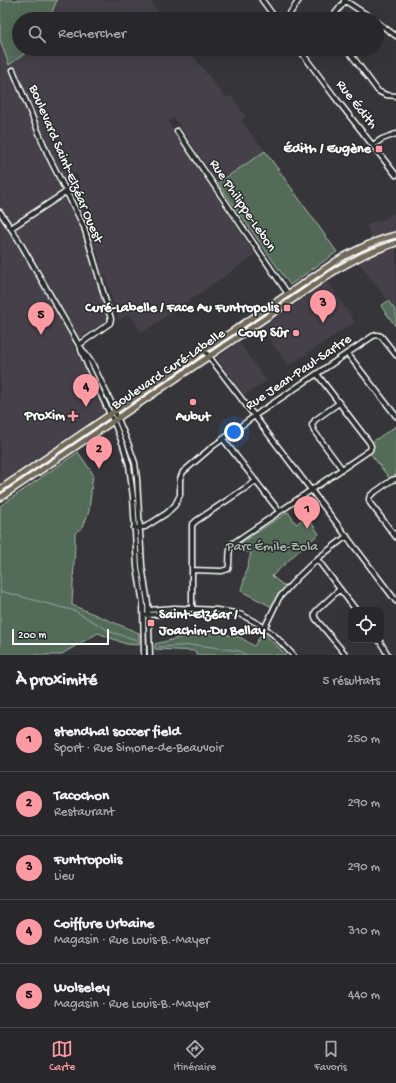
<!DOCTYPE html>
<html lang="fr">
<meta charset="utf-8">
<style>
:root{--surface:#28282c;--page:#343438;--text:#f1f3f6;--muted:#a5a6a9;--line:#444448;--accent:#ff9aa2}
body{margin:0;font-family:"Gochi Hand",sans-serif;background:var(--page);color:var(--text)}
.controls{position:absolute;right:12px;bottom:12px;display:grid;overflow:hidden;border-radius:8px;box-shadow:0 4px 16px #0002}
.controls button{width:36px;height:36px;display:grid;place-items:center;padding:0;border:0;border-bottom:1px solid var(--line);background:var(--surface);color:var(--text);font:20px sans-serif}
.scale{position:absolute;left:12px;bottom:10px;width:97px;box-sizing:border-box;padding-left:4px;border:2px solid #fff;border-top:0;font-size:11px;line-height:14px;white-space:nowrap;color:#fff;-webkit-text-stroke:3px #2a2d2e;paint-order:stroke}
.you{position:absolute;left:234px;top:432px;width:14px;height:14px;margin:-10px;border:3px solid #fff;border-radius:50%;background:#1a73e8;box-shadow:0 0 0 6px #1a73e833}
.badge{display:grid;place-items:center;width:26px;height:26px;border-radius:50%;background:var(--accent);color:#111;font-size:13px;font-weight:700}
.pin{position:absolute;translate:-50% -33px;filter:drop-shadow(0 1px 2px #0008)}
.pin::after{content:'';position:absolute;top:21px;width:14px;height:12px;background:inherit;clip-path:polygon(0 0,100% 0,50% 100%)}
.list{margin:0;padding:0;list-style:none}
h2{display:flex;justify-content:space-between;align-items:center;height:52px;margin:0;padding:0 16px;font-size:17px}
h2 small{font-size:13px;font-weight:400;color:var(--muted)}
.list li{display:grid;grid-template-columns:26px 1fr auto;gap:12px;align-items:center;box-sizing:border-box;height:64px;padding:0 16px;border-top:1px solid var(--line)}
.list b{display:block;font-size:15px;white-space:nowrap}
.list p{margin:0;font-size:13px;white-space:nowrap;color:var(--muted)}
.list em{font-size:13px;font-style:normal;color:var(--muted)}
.icon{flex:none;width:22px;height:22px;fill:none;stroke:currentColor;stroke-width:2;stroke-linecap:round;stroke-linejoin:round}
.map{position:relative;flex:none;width:396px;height:655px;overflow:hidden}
.search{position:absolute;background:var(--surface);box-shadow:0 4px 16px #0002;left:12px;right:12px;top:12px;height:44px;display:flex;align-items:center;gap:10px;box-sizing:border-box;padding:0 14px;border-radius:22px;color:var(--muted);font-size:15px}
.sheet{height:372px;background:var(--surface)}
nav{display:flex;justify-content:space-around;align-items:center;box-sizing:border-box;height:56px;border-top:1px solid var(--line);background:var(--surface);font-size:11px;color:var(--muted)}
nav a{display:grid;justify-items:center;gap:2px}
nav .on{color:var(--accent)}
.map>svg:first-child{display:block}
.built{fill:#444148;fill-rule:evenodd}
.green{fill:#536c59;stroke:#a9b6ac}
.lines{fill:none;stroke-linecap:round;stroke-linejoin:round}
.stream{stroke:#97a2ac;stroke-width:1}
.minor-casing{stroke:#fff;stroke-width:7}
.major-casing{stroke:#fff;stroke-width:8}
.minor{stroke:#2a2d2e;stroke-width:4}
.major{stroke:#736b5a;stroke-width:5}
.poi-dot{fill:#ff9aa2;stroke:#2a2d2e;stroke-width:1.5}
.labels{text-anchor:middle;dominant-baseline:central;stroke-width:3;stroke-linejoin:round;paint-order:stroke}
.street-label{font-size:14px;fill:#fff;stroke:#2a2d2e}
.poi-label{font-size:14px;font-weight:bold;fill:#fff;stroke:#2a2d2e;text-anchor:end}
.park-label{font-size:14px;fill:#a9b6ac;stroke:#2a2d2e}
</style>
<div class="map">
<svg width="396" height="655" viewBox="0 0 396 655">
<rect width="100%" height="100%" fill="#36363a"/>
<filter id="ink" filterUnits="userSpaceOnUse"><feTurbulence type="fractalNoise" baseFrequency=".025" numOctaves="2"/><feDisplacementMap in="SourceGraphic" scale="8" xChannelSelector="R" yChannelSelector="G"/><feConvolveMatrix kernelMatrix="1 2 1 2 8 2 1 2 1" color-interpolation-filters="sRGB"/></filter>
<g filter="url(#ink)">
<path class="built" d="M57,0H150L164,19H49Z
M0,40L9,64L31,49H188L224,96L232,97L246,117L241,121L265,151L218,183L174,118L168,122L255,255L142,333L129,314L119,321L105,274L95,279L109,319L72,343L106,411L0,483ZM76,173L80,180L70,187L101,262L93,268L82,230L66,199H63L59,191L60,189L59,183Z
M396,212V232L372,239L366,226L377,220L379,222Z
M396,247V311L358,262L376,254Z
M328,282L355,322L288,366L261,327Z
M239,342L267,381L244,395L217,358Z"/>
<path class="green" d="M0,0H57L49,19H19V49H31L9,65L0,40Z
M265,151L337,252L290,285L218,183Z
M388,301L396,311V327L381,306Z
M396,426V478L390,479L370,453C373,449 374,447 372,442Z
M78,452L93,474L89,511L83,527L75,533V543L72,605L139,633V645L126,644L98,633L60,655H0V506Z
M288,512L296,524L307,516L319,534L303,547L272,576L288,589L274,608L241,591L251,553L234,548L236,546Z
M206,631L240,637L254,646L263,632L286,655H197L195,651L155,649V644Z"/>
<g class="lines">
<path class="stream" d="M0,591L75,611L111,632L137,640
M159,647L198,645L240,651L246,655"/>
<g class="minor-casing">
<path id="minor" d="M262,0L276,19
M344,0L373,19
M286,19L299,0
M331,19L345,1
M377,22L396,36
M299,49L334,96L396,175
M347,49L378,91L386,95L396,96
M13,70L48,155L84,227L111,319L110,323L79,345
M177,131L288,294
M373,145L382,139L396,134
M0,212L18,239L79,345L92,363L111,402L128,443L135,463L137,479L142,566L148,603L150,655
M11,228L66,192
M81,350L88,367L115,425L123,445L129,465L133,497L137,567L143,604L144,655
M204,350L396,601
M347,353L396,416
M339,403L315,420L312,425L314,431L342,469
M223,439L279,511
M396,479L392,480L372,494C369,496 368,500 370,503L396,537
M134,528L145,527L167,513L175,505L180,495V479L183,472L212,447L260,412L373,336L377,335L381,336L396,355
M317,559L356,610
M192,570L222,571L228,569C231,561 227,552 232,544L370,450L371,446L369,442L317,374
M340,589L317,610C314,613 314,616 316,619L346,655
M192,609V525L196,521L256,481
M148,610L175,608L217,610L235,613L242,615L264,627L275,636L293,655
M147,615L175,613L188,610
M265,627L279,598L297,578L317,559L347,536
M379,640L388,655"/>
</g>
<g class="major-casing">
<path id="major" d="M0,489L336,261C355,250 375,240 396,235
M0,498L338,269L366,254L396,243"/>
</g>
<use href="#minor" class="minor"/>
<use href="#major" class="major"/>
</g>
</g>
<g class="poi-dot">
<rect x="375" y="145" width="8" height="8" rx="2"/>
<rect x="283" y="304" width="8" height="8" rx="2"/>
<circle cx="296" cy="333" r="4"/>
<circle cx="193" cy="402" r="4"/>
<path d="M71 410h4v4h4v4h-4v4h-4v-4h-4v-4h4z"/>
<rect x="147" y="619" width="8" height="8" rx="2"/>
</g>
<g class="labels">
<g class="street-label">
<text transform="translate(356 105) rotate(52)">Rue Édith</text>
<text transform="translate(65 164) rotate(67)">Boulevard Saint-Elzéar Ouest</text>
<text transform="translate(242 206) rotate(56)">Rue Philippe-Lebon</text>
<text transform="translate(169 370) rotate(-34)">Boulevard Curé-Labelle</text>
<text transform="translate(299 373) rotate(-34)">Rue Jean-Paul-Sartre</text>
</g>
<g class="poi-label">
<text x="371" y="149">Édith / Eugène</text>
<text x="279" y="308">Curé-Labelle / Face Au Funtropolis</text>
<text x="288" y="333">Coup Sûr</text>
<text x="65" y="416">Proxim</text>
<text x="193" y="417" text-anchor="middle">Aubut</text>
<text x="159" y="615" text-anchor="start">Saint-Elzéar /<tspan x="159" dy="16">Joachim-Du Bellay</tspan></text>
</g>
<g class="park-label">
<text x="272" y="547">Parc Émile-Zola</text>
</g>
</g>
</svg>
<div class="controls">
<button><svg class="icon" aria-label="locate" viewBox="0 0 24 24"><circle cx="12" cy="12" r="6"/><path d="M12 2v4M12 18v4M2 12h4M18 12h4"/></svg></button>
</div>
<div class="scale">200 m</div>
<div class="you"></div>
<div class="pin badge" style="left:307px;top:529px">1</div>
<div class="pin badge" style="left:99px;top:469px">2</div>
<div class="pin badge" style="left:323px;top:323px">3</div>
<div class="pin badge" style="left:86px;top:407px">4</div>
<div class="pin badge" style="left:41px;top:335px">5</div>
<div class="search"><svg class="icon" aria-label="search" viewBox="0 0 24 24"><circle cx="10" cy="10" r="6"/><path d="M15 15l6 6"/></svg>Rechercher</div>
</div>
<section class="sheet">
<h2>À proximité<small>5 résultats</small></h2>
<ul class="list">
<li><span class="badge">1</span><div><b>stendhal soccer field</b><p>Sport · Rue Simone-de-Beauvoir</p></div><em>250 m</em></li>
<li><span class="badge">2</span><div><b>Tacochon</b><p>Restaurant</p></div><em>290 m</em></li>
<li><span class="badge">3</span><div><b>Funtropolis</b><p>Lieu</p></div><em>290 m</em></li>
<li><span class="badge">4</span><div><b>Coiffure Urbaine</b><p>Magasin · Rue Louis-B.-Mayer</p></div><em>310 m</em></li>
<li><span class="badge">5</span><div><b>Wolseley</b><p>Magasin · Rue Louis-B.-Mayer</p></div><em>440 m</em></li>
</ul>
</section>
<nav>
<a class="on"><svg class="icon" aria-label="map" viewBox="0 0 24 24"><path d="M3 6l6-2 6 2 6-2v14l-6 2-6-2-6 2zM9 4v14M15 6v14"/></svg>Carte</a>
<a><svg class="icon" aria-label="directions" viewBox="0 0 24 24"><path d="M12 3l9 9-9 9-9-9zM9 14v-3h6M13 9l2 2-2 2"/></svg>Itinéraire</a>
<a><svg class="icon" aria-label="saved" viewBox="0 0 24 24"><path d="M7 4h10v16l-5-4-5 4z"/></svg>Favoris</a>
</nav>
